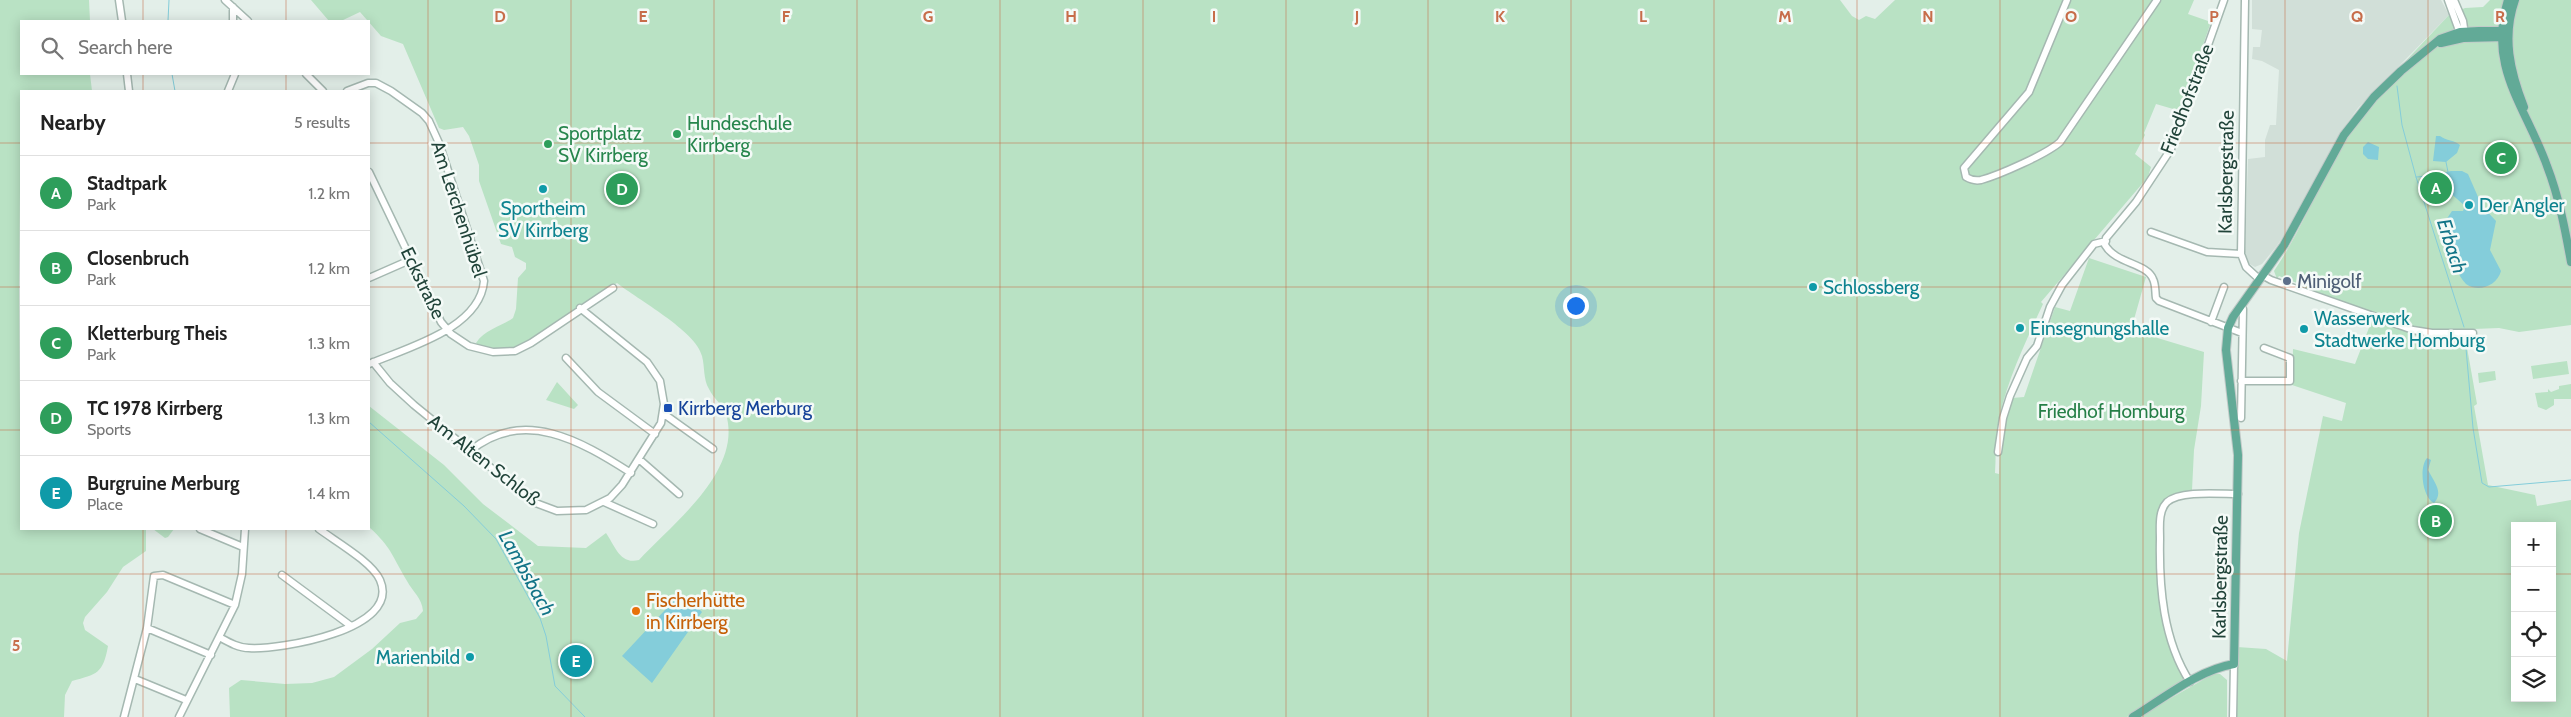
<!DOCTYPE html>
<meta charset="utf-8">
<style>
:root{--surface:#fff;--page:#f6f6f6;--text:#222;--muted:#767676;--line:#e0e0e0;--accent:#ea580c}
body{margin:0;font-family:Cabin,sans-serif;background:var(--page);color:var(--text)}
.controls{position:absolute;right:15px;bottom:15px;display:grid;overflow:hidden;border-radius:0px;box-shadow:0 2px 12px #0003}
.controls button{width:45px;height:45px;display:grid;place-items:center;padding:0;border:0;border-bottom:1px solid var(--line);background:var(--surface);color:var(--text);font:25px sans-serif}
.you{position:absolute;left:1575px;top:305px;width:18px;height:18px;margin:-12px;border:4px solid #fff;border-radius:50%;background:#1a73e8;box-shadow:0 0 0 8px #1a73e833}
.badge{display:grid;place-items:center;width:32px;height:32px;border-radius:50%;background:var(--accent);color:#fff;font-size:16px;font-weight:700}
.pin{position:absolute;translate:-50% -50%;border:2px solid #fff;box-shadow:0 1px 5px #0006}
.list{margin:0;padding:0;list-style:none}
h2{display:flex;justify-content:space-between;align-items:center;height:65px;margin:0;padding:0 20px;font-size:21px}
h2 small{font-size:16px;font-weight:400;color:var(--muted)}
.list li{display:grid;grid-template-columns:32px 1fr auto;gap:15px;align-items:center;box-sizing:border-box;height:75px;padding:0 20px;border-top:1px solid var(--line)}
.list b{display:block;font-size:19px;white-space:nowrap}
.list p{margin:0;font-size:16px;white-space:nowrap;color:var(--muted)}
.list em{font-size:16px;font-style:normal;color:var(--muted)}
.icon{flex:none;width:28px;height:28px;fill:none;stroke:currentColor;stroke-width:2;stroke-linecap:round;stroke-linejoin:round}
.map{position:relative;flex:none;width:2571px;height:717px;overflow:hidden}
.search{position:absolute;background:var(--surface);box-shadow:0 2px 12px #0003;left:20px;top:20px;width:350px;height:55px;display:flex;align-items:center;gap:12px;box-sizing:border-box;padding:0 18px;border-radius:0px;color:var(--muted);font-size:19px}
.panel{position:absolute;background:var(--surface);box-shadow:0 2px 12px #0003;left:20px;top:90px;width:350px;height:440px;border-radius:0px}
.map>svg:first-child{display:block}
.built{fill:#d1dfd8}
.green{fill:#b9e2c4;fill-rule:evenodd}
.water{fill:#84cdda}
.lines{fill:none;stroke-linecap:round;stroke-linejoin:round}
.stream{stroke:#84cdda;stroke-width:1}
.minor-casing{stroke:#a5b8b1;stroke-width:9}
.major-casing{stroke:#c1cac8;stroke-width:10}
.minor{stroke:#fff;stroke-width:6}
.major{stroke:#62aa97;stroke-width:8}
.grid{fill:none;stroke:#c76d4a;stroke-width:1;stroke-opacity:0.55}
.leisure-dot{fill:#2e9e5b;stroke:#f4faf7;stroke-width:2}
.culture-dot{fill:#0f9aa8;stroke:#f4faf7;stroke-width:2}
.service-dot{fill:#5c6f8a;stroke:#f4faf7;stroke-width:2}
.transit-dot{fill:#1a4fb4;stroke:#f4faf7;stroke-width:2}
.food-dot{fill:#e8710a;stroke:#f4faf7;stroke-width:2}
.labels{text-anchor:middle;dominant-baseline:central;stroke-width:5;stroke-linejoin:round;paint-order:stroke}
.street-label{font-size:19px;fill:#204339;stroke:#f4faf7}
.leisure-label{font-size:19px;fill:#27864d;stroke:#f4faf7;text-anchor:start}
.culture-label{font-size:19px;fill:#0d838f;stroke:#f4faf7;text-anchor:start}
.service-label{font-size:19px;fill:#4e5e75;stroke:#f4faf7;text-anchor:start}
.transit-label{font-size:19px;fill:#164399;stroke:#f4faf7;text-anchor:start}
.park-label{font-size:19px;fill:#257f47;stroke:#f4faf7}
.food-label{font-size:19px;fill:#c56008;stroke:#f4faf7;text-anchor:start}
.water-label{font-size:20px;font-style:italic;fill:#127487;stroke:#f4faf7}
.grid-label{font-size:16px;text-anchor:middle;font-weight:bold;fill:#c76d4a;stroke:#f4faf7;stroke-width:5;stroke-linejoin:round;paint-order:stroke}
</style>
<div class="map">
<svg width="2571" height="717" viewBox="0 0 2571 717">
<rect width="100%" height="100%" fill="#e3efe9"/>
<path class="built" d="M2252,0H2441L2449,15L2358,108L2343,129L2295,219L2276,247L2262,264L2255,267L2248,263L2245,254L2248,159L2265,157V140L2270,125H2276L2279,70L2262,61L2252,59L2253,47H2260L2262,30L2252,29Z"/>
<path class="green" d="M0,0H89L90,21H21V74H90L92,91H21L19,291L21,529H146V551L123,567L107,592L85,617L83,623L85,630L108,646C103,674 97,674 72,681L65,695L64,717H0Z
M311,0H1840L1852,16L1859,20L1866,16L1875,19L1895,0H2194L2188,14L2211,22L2180,111L2156,104L2144,133L2145,135L2135,154L2151,167L2148,177L2041,302L2043,304C2025,343 2003,388 1997,431C1995,445 1996,459 1995,473L1999,474L2000,443L2012,398L2024,397L2055,307L2070,311L2089,258L2146,277L2131,330L2204,352L2201,406L2194,450L2192,490C2173,494 2161,499 2157,520C2157,584 2160,622 2185,681L2127,717H230L229,688L241,680L285,684L312,683L334,677L372,649L400,623L416,619L423,611C422,598 413,592 407,581C392,556 392,548 369,527V406L444,465L483,504L538,546L586,548L606,533C615,546 620,565 639,560C672,524 743,471 726,414C723,405 713,398 709,389C703,379 705,367 702,356C696,331 637,299 617,283L580,305L526,345L514,349L496,351L478,345L476,343C485,329 501,327 513,318L516,309L518,278L526,269V263L515,257L512,247L501,244L479,181V165L469,136L463,127L444,130L439,128L403,44L381,36L360,12L341,21H329Z
M2490,0H2571V325L2519,332L2499,328L2423,331L2296,285L2297,283L2279,276L2277,279L2274,271C2308,221 2327,161 2364,114C2376,100 2389,87 2402,75L2400,67L2449,15L2465,8L2483,7Z
M2372,320L2417,333L2465,336L2477,404L2474,406L2488,485L2535,495L2537,506L2571,500V717H2237V647L2266,649L2287,661L2299,533L2323,416L2342,421L2346,403L2292,385L2293,349L2355,364ZM2515,526H2552V698H2515Z
M2567,361L2569,374L2533,379L2531,366Z
M2495,371L2496,380L2479,383L2478,373Z
M557,382L578,405L574,409L546,400Z
M2571,384V399H2554V405L2546,410L2538,407L2535,393L2548,392V389L2551,392L2559,389V386Z
M153,529H174L168,537L165,538Z
M2213,674H2220L2227,680V717H2138Z"/>
<path class="water" d="M2436,136H2440C2446,141 2455,140 2460,145L2457,153L2446,162L2433,161Z
M2368,142L2379,147L2378,160L2368,159L2363,154V147Z
M2451,171H2462L2468,174L2482,206L2496,221L2490,250L2501,271C2497,286 2478,293 2466,284C2453,269 2449,253 2457,235L2446,228V220L2452,211H2463L2465,206L2431,176Z
M2427,458L2431,460L2428,470C2434,482 2444,492 2434,503C2422,497 2419,467 2427,458Z
M679,595L691,601L702,612L652,683L622,656Z"/>
<g class="lines">
<path class="stream" d="M168,21L169,0
M172,74L175,91
M2397,86L2402,125L2416,177L2464,327
M2446,162L2448,172
M2416,177L2431,176
M2465,337L2473,428L2482,483L2489,487L2571,480
M369,422L464,506L496,539L540,618L546,636L555,686L585,717"/>
<g class="minor-casing">
<path id="minor" d="M119,0L122,21
M225,0L248,21
M2067,0L2029,92L1964,168L1966,177C1971,180 1976,181 1981,180C1999,175 2047,154 2060,142L2157,0
M2224,0L2171,149L2136,202L2106,238L2105,245C2116,264 2147,263 2153,279C2156,285 2155,292 2156,298L2159,301L2242,333
M2245,0L2241,254L2246,267L2259,279
M2448,0L2461,36
M2454,0L2463,21L2465,35
M233,7V21
M127,74L129,91
M306,74L323,91
M228,91L235,74
M347,91L368,83H376L391,91L422,113L429,121L439,143L484,281C480,329 406,348 369,364
M369,172L441,322L451,334L469,346L493,352L515,351L531,343L613,288
M2151,232L2207,252L2241,254
M2262,275L2271,280L2413,330L2432,333H2473
M369,278L410,260
M2211,322L2224,287
M566,358L598,392L655,434
M373,362L390,383L414,405L533,502L557,511L586,510L610,498L622,485L661,423L664,404L660,381L647,362L580,308
M2241,381H2290V358L2264,348
M664,414L713,449
M2241,418L2243,309
M470,451C523,407 581,441 631,473
M1998,452L2003,418L2010,396L2027,358L2037,346L2050,307L2062,285L2094,244L2106,241
M640,460L679,494
M604,502L653,524
M200,529L243,547
M282,575L351,626
M147,628L211,655
M221,638C230,643 239,648 249,648C279,650 402,630 380,580C372,562 335,541 319,529
M135,679L186,700
M2190,682C2163,640 2159,587 2160,539C2160,527 2158,511 2167,502C2180,490 2220,494 2238,494
M124,717L147,628L154,576L163,575L235,605
M179,717L235,605L242,574L245,529
M2233,717L2234,664"/>
</g>
<g class="major-casing">
<path id="major" d="M2508,0C2487,67 2526,107 2547,166C2559,197 2565,229 2571,262
M2515,0C2502,37 2510,71 2524,107
M2441,43L2463,38L2506,37
M2133,717C2164,698 2198,670 2234,664L2238,455L2226,350L2228,328L2233,317L2284,245L2344,135L2374,97L2401,71L2440,39L2460,32L2479,31H2502L2507,36"/>
</g>
<use href="#minor" class="minor"/>
<use href="#major" class="major"/>
</g>
<path class="grid" d="M143,0V21M286,0V21M428,0V717M571,0V717M714,0V717M857,0V717M1000,0V717M1143,0V717M1286,0V717M1428,0V717M1571,0V717M1714,0V717M1857,0V717M2000,0V717M2143,0V717M2285,0V717M2428,0V717M143,74V91M286,74V91M0,143H21M369,143H2571M0,287H21M369,287H2571M0,430H21M369,430H2571M143,529V717M286,529V717M0,574H2515M2552,574H2571"/>
<g class="leisure-dot">
<circle cx="677" cy="134" r="5"/>
<circle cx="548" cy="144" r="5"/>
</g>
<g class="culture-dot">
<circle cx="543" cy="189" r="5"/>
<circle cx="2469" cy="205" r="5"/>
<circle cx="1813" cy="287" r="5"/>
<circle cx="2020" cy="328" r="5"/>
<circle cx="2304" cy="329" r="5"/>
<circle cx="470" cy="657" r="5"/>
</g>
<circle class="service-dot" cx="2287" cy="281" r="5"/>
<rect class="transit-dot" x="663" y="403" width="10" height="10" rx="2.5"/>
<circle class="food-dot" cx="636" cy="611" r="5"/>
<g class="labels">
<g class="street-label">
<text transform="translate(2187 99) rotate(-69)">Friedhofstraße</text>
<text transform="translate(2226 172) rotate(-89)">Karlsbergstraße</text>
<text transform="translate(459 209) rotate(72)">Am Lerchenhübel</text>
<text transform="translate(423 283) rotate(64)">Eckstraße</text>
<text transform="translate(484 460) rotate(38)">Am Alten Schloß</text>
<text transform="translate(2220 577) rotate(-89)">Karlsbergstraße</text>
</g>
<g class="leisure-label">
<text x="687" y="123">Hundeschule<tspan x="687" dy="22">Kirrberg</tspan></text>
<text x="558" y="133">Sportplatz<tspan x="558" dy="22">SV Kirrberg</tspan></text>
</g>
<g class="culture-label">
<text x="2479" y="205">Der Angler</text>
<text x="543" y="208" text-anchor="middle">Sportheim<tspan x="543" dy="22">SV Kirrberg</tspan></text>
<text x="1823" y="287">Schlossberg</text>
<text x="2314" y="318">Wasserwerk<tspan x="2314" dy="22">Stadtwerke Homburg</tspan></text>
<text x="2030" y="328">Einsegnungshalle</text>
<text x="460" y="657" text-anchor="end">Marienbild</text>
</g>
<g class="service-label">
<text x="2297" y="281">Minigolf</text>
</g>
<g class="transit-label">
<text x="678" y="408">Kirrberg Merburg</text>
</g>
<g class="park-label">
<text x="2111" y="411">Friedhof Homburg</text>
</g>
<g class="food-label">
<text x="646" y="600">Fischerhütte<tspan x="646" dy="22">in Kirrberg</tspan></text>
</g>
<g class="water-label">
<text transform="translate(2452 246) rotate(72)">Erbach</text>
<text transform="translate(527 573) rotate(61)">Lambsbach</text>
</g>
</g>
<g class="grid-label">
<text x="500" y="22">D</text>
<text x="643" y="22">E</text>
<text x="786" y="22">F</text>
<text x="928" y="22">G</text>
<text x="1071" y="22">H</text>
<text x="1214" y="22">I</text>
<text x="1357" y="22">J</text>
<text x="1500" y="22">K</text>
<text x="1643" y="22">L</text>
<text x="1785" y="22">M</text>
<text x="1928" y="22">N</text>
<text x="2071" y="22">O</text>
<text x="2214" y="22">P</text>
<text x="2357" y="22">Q</text>
<text x="2500" y="22">R</text>
<text x="16" y="651">5</text>
</g>
</svg>
<div class="controls">
<button>+</button>
<button>−</button>
<button><svg class="icon" aria-label="locate" viewBox="0 0 24 24"><circle cx="12" cy="12" r="6"/><path d="M12 2v4M12 18v4M2 12h4M18 12h4"/></svg></button>
<button><svg class="icon" aria-label="layers" viewBox="0 0 24 24"><path d="M12 4l9 5-9 5-9-5zM3 14l9 5 9-5"/></svg></button>
</div>
<div class="you"></div>
<div class="pin badge" style="left:2436px;top:188px;background:#2e9e5b">A</div>
<div class="pin badge" style="left:2436px;top:521px;background:#2e9e5b">B</div>
<div class="pin badge" style="left:2501px;top:158px;background:#2e9e5b">C</div>
<div class="pin badge" style="left:622px;top:189px;background:#2e9e5b">D</div>
<div class="pin badge" style="left:576px;top:661px;background:#0f9aa8">E</div>
<div class="search"><svg class="icon" aria-label="search" viewBox="0 0 24 24"><circle cx="10" cy="10" r="6"/><path d="M15 15l6 6"/></svg>Search here</div>
<section class="panel">
<h2>Nearby<small>5 results</small></h2>
<ul class="list">
<li><span class="badge" style="background:#2e9e5b">A</span><div><b>Stadtpark</b><p>Park</p></div><em>1.2 km</em></li>
<li><span class="badge" style="background:#2e9e5b">B</span><div><b>Closenbruch</b><p>Park</p></div><em>1.2 km</em></li>
<li><span class="badge" style="background:#2e9e5b">C</span><div><b>Kletterburg Theis</b><p>Park</p></div><em>1.3 km</em></li>
<li><span class="badge" style="background:#2e9e5b">D</span><div><b>TC 1978 Kirrberg</b><p>Sports</p></div><em>1.3 km</em></li>
<li><span class="badge" style="background:#0f9aa8">E</span><div><b>Burgruine Merburg</b><p>Place</p></div><em>1.4 km</em></li>
</ul>
</section>
</div>
